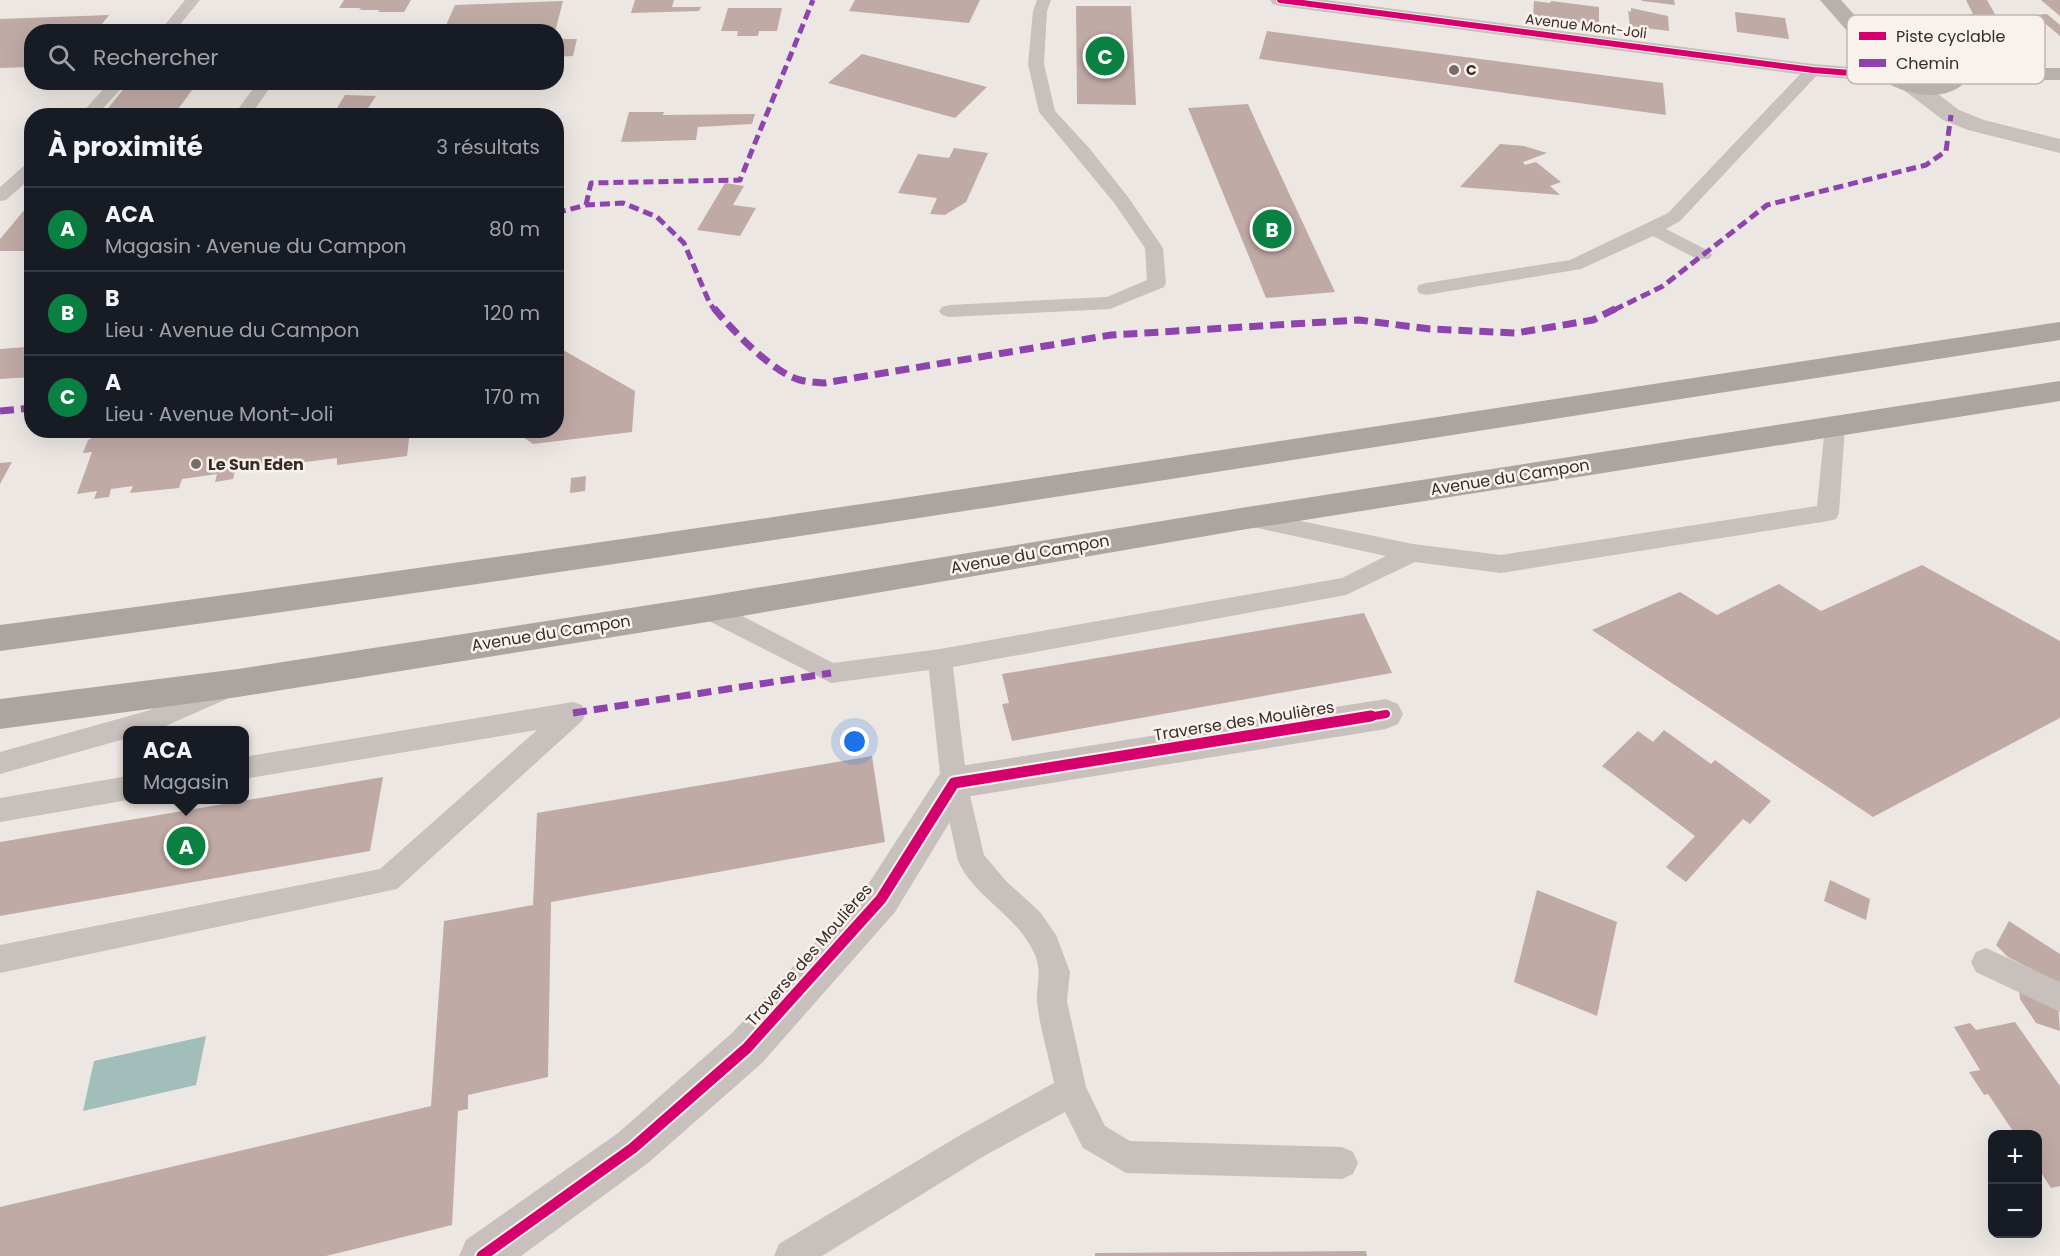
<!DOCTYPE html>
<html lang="fr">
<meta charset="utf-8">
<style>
:root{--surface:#171b24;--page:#242831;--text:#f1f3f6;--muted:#9ea1a6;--line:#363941;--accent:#0b8043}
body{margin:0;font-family:Poppins,sans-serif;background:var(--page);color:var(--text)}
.controls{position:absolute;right:18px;bottom:18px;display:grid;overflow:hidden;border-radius:12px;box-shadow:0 6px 24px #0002}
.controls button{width:54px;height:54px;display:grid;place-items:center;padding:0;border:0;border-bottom:2px solid var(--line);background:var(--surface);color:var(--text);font:30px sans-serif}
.you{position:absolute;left:855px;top:742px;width:21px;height:21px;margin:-15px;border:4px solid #fff;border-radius:50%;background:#1a73e8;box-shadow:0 0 0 9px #1a73e833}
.badge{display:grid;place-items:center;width:39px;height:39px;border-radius:50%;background:var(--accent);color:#fff;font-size:20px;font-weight:700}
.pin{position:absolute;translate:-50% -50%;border:3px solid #fff;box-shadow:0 2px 6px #0006}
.popup{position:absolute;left:123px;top:726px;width:126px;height:78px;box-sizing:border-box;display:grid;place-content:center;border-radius:12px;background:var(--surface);filter:drop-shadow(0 2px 4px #0005);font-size:20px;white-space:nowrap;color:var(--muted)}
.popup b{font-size:22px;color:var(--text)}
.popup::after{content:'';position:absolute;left:50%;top:100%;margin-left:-12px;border:12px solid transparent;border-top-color:var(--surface)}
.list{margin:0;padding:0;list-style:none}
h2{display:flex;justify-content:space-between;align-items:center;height:78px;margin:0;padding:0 24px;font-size:26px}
h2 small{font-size:20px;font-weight:400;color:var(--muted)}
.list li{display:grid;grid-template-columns:39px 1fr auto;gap:18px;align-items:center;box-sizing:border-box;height:84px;padding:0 24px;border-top:2px solid var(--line)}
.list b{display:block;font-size:22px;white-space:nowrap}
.list p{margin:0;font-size:20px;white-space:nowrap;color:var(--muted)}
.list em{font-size:20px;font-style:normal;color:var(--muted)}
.icon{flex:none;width:33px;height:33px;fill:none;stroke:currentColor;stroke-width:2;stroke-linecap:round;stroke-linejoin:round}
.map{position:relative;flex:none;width:2060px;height:1256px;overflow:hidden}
.search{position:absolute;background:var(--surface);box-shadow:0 6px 24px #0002;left:24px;top:24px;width:540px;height:66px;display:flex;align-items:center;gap:15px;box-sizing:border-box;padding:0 21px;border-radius:24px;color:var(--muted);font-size:22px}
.panel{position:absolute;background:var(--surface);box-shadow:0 6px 24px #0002;left:24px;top:108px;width:540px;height:330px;border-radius:24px}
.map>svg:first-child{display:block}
.water{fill:#a1beba}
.building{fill:#c0aaa6}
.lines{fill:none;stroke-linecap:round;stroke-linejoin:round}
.service{fill:#c7c0bc;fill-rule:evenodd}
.minor{fill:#c7c0bc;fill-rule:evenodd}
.secondary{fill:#b7b0ad;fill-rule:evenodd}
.primary{fill:#aca4a1;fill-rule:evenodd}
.quiet-far1{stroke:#8e44ad;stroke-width:5;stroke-dasharray:10 5;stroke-linecap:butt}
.quiet{stroke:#8e44ad;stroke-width:7;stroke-dasharray:14 7;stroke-linecap:butt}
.cycleway-far2-casing{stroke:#f9f1ec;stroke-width:8}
.cycleway-far1-casing{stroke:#f9f1ec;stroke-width:12}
.cycleway-casing{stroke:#f9f1ec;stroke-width:15}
.cycleway-far2{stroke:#d6006c;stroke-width:6}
.cycleway-far1{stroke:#d6006c;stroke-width:8}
.cycleway{stroke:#d6006c;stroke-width:11}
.poi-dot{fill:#776d6b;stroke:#f9f1ec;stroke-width:2}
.labels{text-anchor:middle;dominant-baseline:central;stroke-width:5;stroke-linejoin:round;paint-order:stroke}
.far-street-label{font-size:14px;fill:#382c2a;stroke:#f9f1ec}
.far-poi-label{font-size:14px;font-weight:bold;fill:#382c2a;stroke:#f9f1ec;text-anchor:start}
.poi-label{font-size:16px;font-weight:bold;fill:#382c2a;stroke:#f9f1ec;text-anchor:start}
.street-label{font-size:16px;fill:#382c2a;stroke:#f9f1ec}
.key{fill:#f9f1ec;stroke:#bfb6b2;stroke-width:1.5}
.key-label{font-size:16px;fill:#382c2a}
</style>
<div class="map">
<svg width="2060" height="1256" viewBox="0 0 2060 1256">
<rect width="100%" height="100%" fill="#ede7e3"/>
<path class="water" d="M206,1036L196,1085L83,1111L94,1061Z"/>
<path class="building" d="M344,0H411L404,12H378L380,10H359L361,8H339Z
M635,0H674L672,7H701L699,11L631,13Z
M855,0H980L969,23L849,11Z
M1642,0H1674L1675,5L1642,1Z
M1966,0H1987L1996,16L2018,18L2027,33L1974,28L1966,15L1973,14Z
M2041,0H2060V16Z
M563,1L555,32H443L455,5Z
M1534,1L1550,3L1551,1L1599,7V25L1533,17Z
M1076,6H1131L1136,105L1077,104Z
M728,8H782L777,31H759L758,36H737L738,31H721Z
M1631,8L1668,16L1669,31L1630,26L1628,11L1631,12Z
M1735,12L1785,18L1789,39L1737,32Z
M2047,14L2060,25V36L2035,15Z
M109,15L96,32H32V67L0,68V19Z
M1267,31L1663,83L1666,115L1259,59Z
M556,39H577L573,56L556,57Z
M862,54L987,87L955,118L828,83Z
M129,82H198L173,116H102Z
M345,95L376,96L363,116H332Z
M1248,104L1262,135L1335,292L1266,298L1188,108Z
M629,112H664L663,115L755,114L752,124L698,127L696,140L621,142Z
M1500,144L1524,146L1547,153L1523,162L1525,165L1536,162L1561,182L1550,186L1560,195L1460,187Z
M954,148L988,153L966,202L945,215L930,214L937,198L898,193L918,154L949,158Z
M725,183L744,186L733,205L756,208L740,236L697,230Z
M32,201V251H0V239Z
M556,346L635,391L632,432L533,444L513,430H556Z
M26,347L23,351L32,350V377L0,379V349Z
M108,430H114L113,433L134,430H410L407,456L337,465V458L305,462L303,470L285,472L286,465L235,471L233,479L215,482L217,474L182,479L179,488L130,493L133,486L111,489L109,497L94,499L97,491L77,494L92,452L83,453L88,440Z
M12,462L0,484V463Z
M586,476L585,491L570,493L571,478Z
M1922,565L2060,641V718L1873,817L1592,630L1680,592L1717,615L1779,584L1821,611Z
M1364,613L1392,673L1012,741L1002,704L1009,703L1002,674Z
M1664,730L1711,764L1715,760L1771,801L1750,824L1743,819L1686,882L1666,867L1695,836L1602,766L1638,731L1653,742Z
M872,756L885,842L551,902L548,1077L468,1095V1109L458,1111L452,1225L326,1256H0V1207L431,1106L444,921L533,905L537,813Z
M383,777L370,851L0,916V842Z
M1830,880L1870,899L1866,920L1824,901Z
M1537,890L1617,922L1597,1016L1514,982Z
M2009,921L2060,954V984L2008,957L1996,945Z
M2019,989L2058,1005L2060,1031L2036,1023L2020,999Z
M2015,1022L2060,1086V1186L2051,1188L2038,1168V1134H2015L1988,1094L1984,1095L1969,1072L1980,1070L1954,1027L1970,1023L1976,1030Z
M1366,1251L1367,1256H1095V1253Z"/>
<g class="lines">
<path class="service" d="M185,0H200L174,32H159Z
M1037,0H1051L1047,11L1044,64L1055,111L1090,149L1128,197L1163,248L1166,283L1164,287L1110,309L949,317L942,315L939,311L942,307L949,305L1107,297L1147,280L1145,248L1115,204L1039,112L1028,64L1033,11Z
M1813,65L1821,70L1819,73L1680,221L1666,229L1709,251L1712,255L1709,259H1697L1653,236L1581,269L1426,295L1419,293L1417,289L1419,285L1426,283L1570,260L1668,213L1807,67Z
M110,82H127L96,116H79Z
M258,82H274L250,116H233Z
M32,163V177L6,200L0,201V187L26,164Z
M1835,419L1842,421L1845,426L1839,513L1836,519L1828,521L1501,573L1415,562L1346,595L953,667L967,783L984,855L1006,881L1040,912L1056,935L1070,972L1067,1001L1086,1087L1105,1126L1130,1141L1342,1147L1353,1152L1358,1163L1353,1174L1342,1179L1126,1173L1083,1148L1065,1112L984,1156L822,1256H774L779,1244L962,1134L1054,1083C1049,1057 1040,1029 1037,1002C1036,983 1043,972 1034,953C1018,916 975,898 958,861L941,783L929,670L831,683L699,616L695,609L699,602L707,600L715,602L833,663L940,649L1342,578L1386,556L1239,524L1236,518L1239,512L1247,510L1413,544L1501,555L1817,506L1825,426L1828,421Z
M220,681L229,684L232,691L229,698L161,728L153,730H128V738L0,774V752L147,711Z
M573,702L582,705L586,713L582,721L397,889L0,973V945L380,869L537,730L244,779V757Z
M128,776V800L0,822V798Z
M1986,948L2060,982V1012L1976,972L1971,962L1976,952Z"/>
<path class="minor" d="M1270,0H1326L1813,64L1888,70L1896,71L1899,76L1896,81L1888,82L1813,76L1280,6L1273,4Z
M1913,79L1921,81L1959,110L1984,120L2060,139V153L1968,130L1943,120L1905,91L1902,86L1905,81Z
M1386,699L1398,704L1403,714L1398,724L1386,729L965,797L895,912L762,1063L648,1163L521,1256H459L466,1240L618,1133L732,1033L867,886L941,772L954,767Z"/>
<path class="secondary" d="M1820,0H1841L1883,47C1909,41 1945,47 1963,68H2060V80H1967C1944,109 1879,92 1866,60L1869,56ZM1897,57C1914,58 1938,60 1946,77C1931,88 1896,79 1888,62Z"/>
<path class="primary" d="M2060,322V340C1374,446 688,559 0,651V625C688,535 1374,426 2060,322Z
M2060,381V401L1247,529L707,622L238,697L0,729V699L238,669L707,596L1247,507Z"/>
<path class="quiet-far1" d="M586,205L591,183L740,180L813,0
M556,213L586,205L623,203L657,217L684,243L710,304L715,310
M1614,310L1663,286L1767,205L1926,165L1946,151L1951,115"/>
<path class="quiet" d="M714,308C732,330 773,373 800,380C808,382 816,382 824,383L1111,335L1359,320L1430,329L1516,333L1593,320L1617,308
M0,411L32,408
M573,713L831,673"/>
<g class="cycleway-far2-casing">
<path id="cycleway-far2" d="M1280,0L1813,70L1888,76"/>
</g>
<g class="cycleway-far1-casing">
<path id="cycleway-far1" d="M1362,718L1386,714"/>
</g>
<g class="cycleway-casing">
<path id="cycleway" d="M482,1256L633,1148L747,1048L881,899L954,783L1371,716"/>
</g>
<use href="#cycleway-far2" class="cycleway-far2"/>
<use href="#cycleway-far1" class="cycleway-far1"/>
<use href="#cycleway" class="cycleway"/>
</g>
<g class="poi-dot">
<circle cx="1454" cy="70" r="6"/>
<circle cx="196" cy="464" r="6"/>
</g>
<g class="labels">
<g class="far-street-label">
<text transform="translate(1586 26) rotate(7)">Avenue Mont-Joli</text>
</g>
<g class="far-poi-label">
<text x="1466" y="70">C</text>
</g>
<g class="poi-label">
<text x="208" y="464">Le Sun Eden</text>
</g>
<g class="street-label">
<text transform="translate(1510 477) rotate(-9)">Avenue du Campon</text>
<text transform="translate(1030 554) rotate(-10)">Avenue du Campon</text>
<text transform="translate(551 633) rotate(-9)">Avenue du Campon</text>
<text transform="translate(1244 721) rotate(-9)">Traverse des Moulières</text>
<text transform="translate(809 955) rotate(-49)">Traverse des Moulières</text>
</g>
</g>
<rect x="1847" y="15" width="198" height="69" rx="9" class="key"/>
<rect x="1859" y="32" width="27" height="8" fill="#d6006c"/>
<rect x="1859" y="59" width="27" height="8" fill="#8e44ad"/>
<g class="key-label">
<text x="1896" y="42">Piste cyclable</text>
<text x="1896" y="69">Chemin</text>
</g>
</svg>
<div class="controls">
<button>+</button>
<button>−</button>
</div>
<div class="you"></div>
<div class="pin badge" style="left:186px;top:846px">A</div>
<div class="popup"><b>ACA</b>Magasin</div>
<div class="pin badge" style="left:1272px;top:229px">B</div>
<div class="pin badge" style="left:1105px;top:56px">C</div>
<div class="search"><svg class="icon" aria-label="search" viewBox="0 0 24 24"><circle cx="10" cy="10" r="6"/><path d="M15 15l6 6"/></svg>Rechercher</div>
<section class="panel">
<h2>À proximité<small>3 résultats</small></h2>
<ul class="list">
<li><span class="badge">A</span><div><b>ACA</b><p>Magasin · Avenue du Campon</p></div><em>80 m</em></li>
<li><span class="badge">B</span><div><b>B</b><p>Lieu · Avenue du Campon</p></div><em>120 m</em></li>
<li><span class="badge">C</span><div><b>A</b><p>Lieu · Avenue Mont-Joli</p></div><em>170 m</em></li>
</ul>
</section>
</div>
